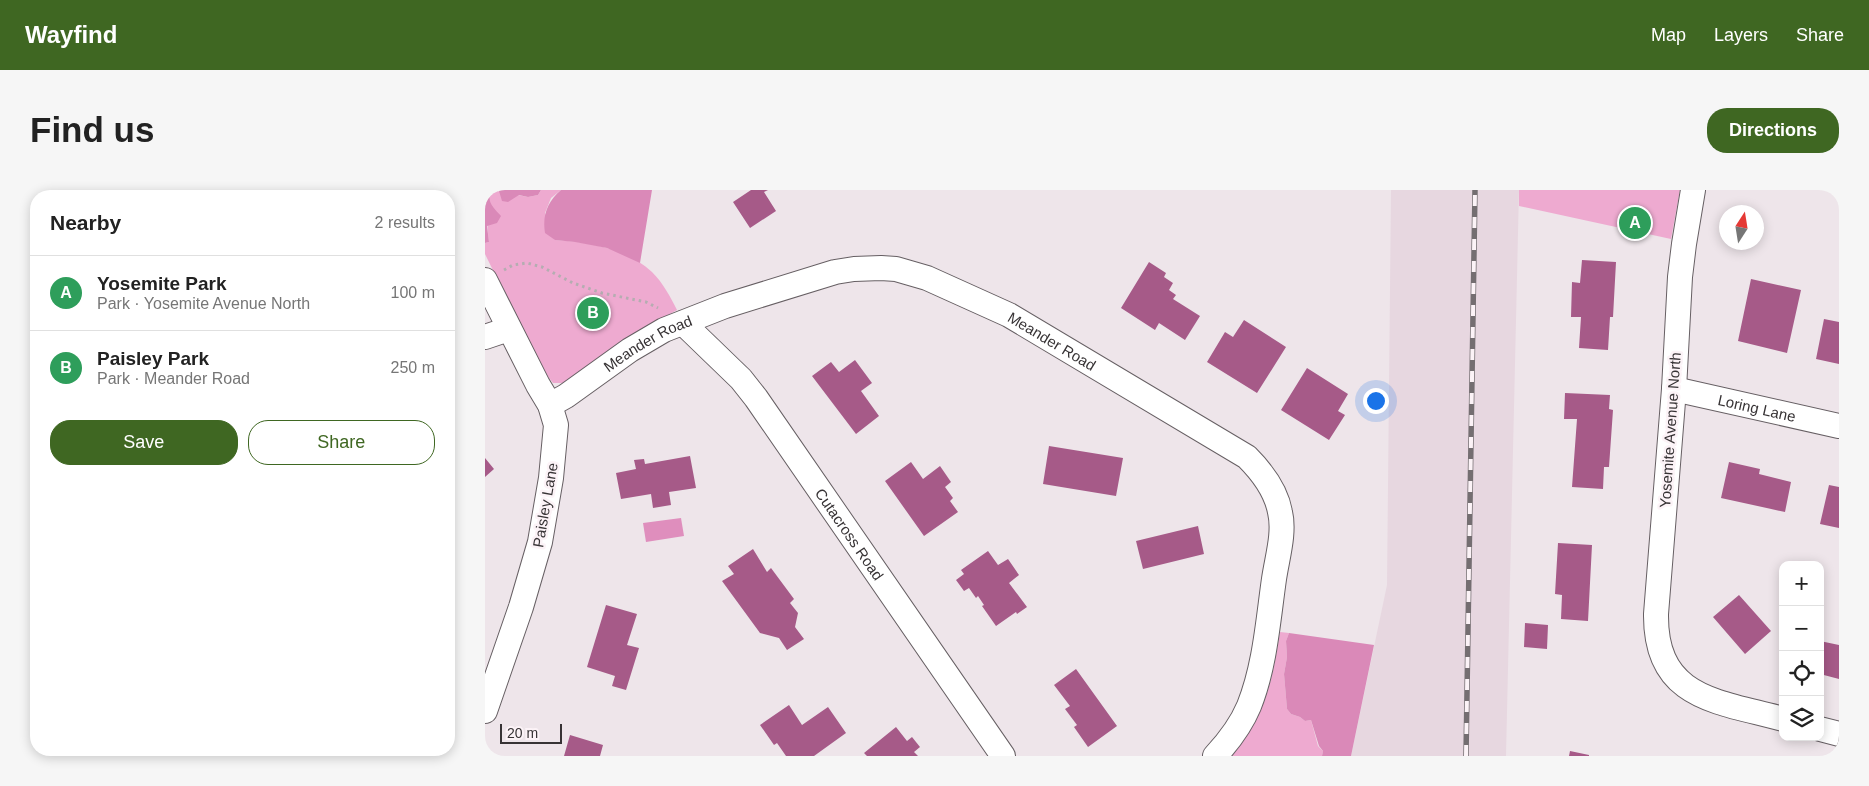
<!DOCTYPE html>
<meta charset="utf-8">
<style>
:root{--surface:#fff;--page:#f6f6f6;--text:#222;--muted:#767676;--line:#e0e0e0;--accent:#3f6722}
body{margin:0;font-family:Arial,sans-serif;background:var(--page);color:var(--text)}
.controls{position:absolute;right:15px;bottom:15px;display:grid;overflow:hidden;border-radius:10px;box-shadow:0 2px 12px #0003}
.controls button{width:45px;height:45px;display:grid;place-items:center;padding:0;border:0;border-bottom:1px solid var(--line);background:var(--surface);color:var(--text);font:25px sans-serif}
.compass{position:absolute;left:1234px;top:15px;width:45px;height:45px;border-radius:50%;background:var(--surface);box-shadow:0 2px 12px #0003;rotate:12deg}
.scale{position:absolute;left:15px;bottom:12px;width:62px;box-sizing:border-box;padding-left:5px;border:2px solid #373335;border-top:0;font-size:14px;line-height:18px;white-space:nowrap;color:#373335;-webkit-text-stroke:4px #fcf3f7;paint-order:stroke}
.you{position:absolute;left:890px;top:210px;width:18px;height:18px;margin:-12px;border:4px solid #fff;border-radius:50%;background:#1a73e8;box-shadow:0 0 0 8px #1a73e833}
.badge{display:grid;place-items:center;width:32px;height:32px;border-radius:50%;background:var(--accent);color:#fff;font-size:16px;font-weight:700}
.pin{position:absolute;translate:-50% -50%;border:2px solid #fff;box-shadow:0 1px 5px #0006}
.list{margin:0;padding:0;list-style:none}
h2{display:flex;justify-content:space-between;align-items:center;height:65px;margin:0;padding:0 20px;font-size:21px}
h2 small{font-size:16px;font-weight:400;color:var(--muted)}
.list li{display:grid;grid-template-columns:32px 1fr auto;gap:15px;align-items:center;box-sizing:border-box;height:75px;padding:0 20px;border-top:1px solid var(--line)}
.list b{display:block;font-size:19px;white-space:nowrap}
.list p{margin:0;font-size:16px;white-space:nowrap;color:var(--muted)}
.list em{font-size:16px;font-style:normal;color:var(--muted)}
.actions{display:flex;gap:10px;padding:15px 20px}
.actions a{flex:1;padding:11px 0;border:1px solid var(--accent);border-radius:20px;text-align:center;font-size:18px;color:var(--accent)}
.actions .main{background:var(--accent);color:#fff}
.icon{flex:none;width:28px;height:28px;fill:none;stroke:currentColor;stroke-width:2;stroke-linecap:round;stroke-linejoin:round}
.map{position:relative;flex:none;width:1354px;height:566px;overflow:hidden;border-radius:20px}
header{display:flex;align-items:center;gap:30px;box-sizing:border-box;height:70px;padding:0 25px;background:var(--accent);color:#fff}
header strong{font-size:24px}
nav{display:flex;gap:28px;margin-inline-start:auto;font-size:18px}
.intro{display:flex;align-items:center;justify-content:space-between;box-sizing:border-box;height:120px;padding:0 30px}
h1{margin:0;font-size:35px}
.button{padding:12px 22px;border-radius:20px;background:var(--accent);color:#fff;font-size:18px;font-weight:700}
main{display:flex;gap:30px;padding:0 30px}
aside{flex:1;background:var(--surface);border-radius:20px;box-shadow:0 2px 12px #0003}
.map>svg:first-child{display:block}
.built{fill:#e7d7e0}
.green{fill:#eeaad0}
.forest{fill:#da89b8}
.water{fill:#df8ebd}
.building{fill:#a65a88}
.lines{fill:none;stroke-linecap:round;stroke-linejoin:round}
.street-casing{stroke:#665f63;stroke-width:26}
.path{stroke:#b5adb1;stroke-width:3;stroke-dasharray:2.5 4;stroke-linecap:butt}
.street{stroke:#fff;stroke-width:24}
.rail-casing{stroke:#746e71;stroke-width:5.5}
.rail{stroke:#fcf3f7;stroke-width:4;stroke-dasharray:11;stroke-linecap:butt}
.labels{text-anchor:middle;dominant-baseline:central;stroke-width:5;stroke-linejoin:round;paint-order:stroke}
.street-label{font-size:15px;fill:#373335;stroke:#fcf3f7}
</style>
<header>
<strong>Wayfind</strong>
<nav><a>Map</a><a>Layers</a><a>Share</a></nav>
</header>
<div class="intro"><h1>Find us</h1><a class="button">Directions</a></div>
<main>
<aside>
<h2>Nearby<small>2 results</small></h2>
<ul class="list">
<li><span class="badge" style="background:#2e9e5b">A</span><div><b>Yosemite Park</b><p>Park · Yosemite Avenue North</p></div><em>100 m</em></li>
<li><span class="badge" style="background:#2e9e5b">B</span><div><b>Paisley Park</b><p>Park · Meander Road</p></div><em>250 m</em></li>
</ul>
<div class="actions"><a class="main">Save</a><a>Share</a></div>
</aside>
<div class="map">
<svg width="1354" height="566" viewBox="0 0 1354 566">
<rect width="100%" height="100%" fill="#eee5ea"/>
<path class="built" d="M906,0H1034L1021,566H866L902,395Z"/>
<path class="green" d="M7,0L43,7L53,5L56,0H76L66,8L60,23L70,50C103,52 141,58 167,82C178,93 185,106 192,120L167,134L81,193H68L56,178L0,64V53L4,52C2,40 1,9 7,0Z
M1034,0H1195L1186,49L1034,16Z
M795,442L804,443L801,451L802,467L799,484L802,519L806,524L815,527L820,531L826,530L833,556L838,561L837,566H747C780,525 787,493 795,442Z"/>
<path class="forest" d="M0,0H7C0,11 9,18 16,26L12,33L2,36L4,52L0,53Z
M10,0H56L53,5L43,7L34,5L23,12L17,11L14,1Z
M76,0H167L155,73L122,58L90,52L70,50L60,43C57,25 63,11 76,0Z
M804,443L889,455L866,566H837L838,561L834,556L826,530L820,531L815,527L806,524L802,519L799,484L802,467L801,451Z"/>
<path class="water" d="M196,328L199,346L161,352L158,333Z"/>
<path class="building" d="M266,0H283L279,2L291,21L265,38L248,12Z
M1097,70L1131,72L1128,127H1125L1123,160L1094,158L1096,127H1086L1087,92L1095,93Z
M664,72L681,83L679,87L688,93L684,100L691,105L688,109L715,126L700,150L674,133L670,140L636,118Z
M1266,89L1316,100L1302,163L1253,151Z
M1339,129L1354,132V174L1331,169Z
M759,130L801,157L772,203L722,172L740,142L748,147Z
M370,170L387,193L376,201L394,226L371,244L327,186L346,172L354,182Z
M822,178L863,204L853,221L860,225L844,250L796,220Z
M1080,203L1125,205L1124,219L1128,220L1124,277H1119L1118,299L1087,297L1092,229H1079Z
M564,256L638,268L631,306L558,294Z
M205,266L211,298L184,302L186,315L168,318L166,304L136,309L131,283L151,279L149,270L159,269L160,274Z
M0,268L9,279L0,287Z
M426,272L438,289L455,276L466,292L460,297L468,308L465,311L473,322L439,346L400,291Z
M1244,272L1275,279L1274,284L1306,292L1300,322L1236,308Z
M1344,295L1354,297V338L1335,334Z
M713,336L719,364L658,379L651,351Z
M1073,353L1107,355L1103,431L1076,429L1077,405L1070,404Z
M268,359L282,382L286,378L309,409L305,413L313,423L310,437L319,449L302,460L294,448L275,443L237,391L249,384L243,376Z
M503,361L513,375L523,369L534,385L524,393L542,417L532,424L531,422L511,436L497,416L499,415L493,406L491,408L484,398L479,401L471,390L479,384L476,380Z
M1254,405L1286,441L1260,464L1228,427Z
M121,415L152,424L142,455L154,458L141,500L127,496L130,486L102,477Z
M1040,433L1063,435L1062,459L1039,457Z
M1335,451L1354,455V489L1335,484Z
M591,479L632,536L603,557L589,537L592,535L580,519L585,516L569,495Z
M304,515L317,535L343,517L361,543L329,566H301L292,553L289,555L275,535Z
M411,537L422,551L427,547L435,557L429,562L433,566H382L379,563Z
M85,545L118,555L115,566H79Z
M1085,561L1104,565V566H1084Z"/>
<g class="lines">
<g class="street-casing">
<g id="street">
<path d="M1208,0L1199,54L1195,87L1189,199L1171,424C1170,509 1232,511 1298,529"/>
<path d="M0,90L53,195L65,215L71,235L66,288L55,352L36,417L0,521"/>
<path id="s1" d="M198,133L256,189L271,208L518,566"/>
<path d="M0,147L24,139"/>
<path id="s2" d="M1189,199L1354,236"/>
<path id="s3" d="M65,215L81,206L145,160L179,140L240,116L350,82L369,79L396,78L411,79L442,88L524,125L762,267C777,282 791,300 795,322C800,343 792,368 789,389C783,431 780,476 764,516C756,535 744,551 730,566"/>
<path d="M1335,539L1354,544"/>
</g>
</g>
<path class="path" d="M19,80L28,75L42,73L57,77L88,93L117,103L161,112L173,118"/>
<use href="#street" class="street"/>
<g class="rail-casing">
<path id="rail" d="M981,566L990,0"/>
</g>
<use href="#rail" class="rail"/>
</g>
<g class="labels">
<g class="street-label">
<text stroke="none"><textPath href="#s3" startOffset="551">Meander Road</textPath></text>
<text stroke="none"><textPath href="#s3" startOffset="116">Meander Road</textPath></text>
<text stroke="none"><textPath href="#s2" startOffset="85">Loring Lane</textPath></text>
<text transform="translate(1185 240) rotate(-86)">Yosemite Avenue North</text>
<text transform="translate(60 315) rotate(-80)">Paisley Lane</text>
<text stroke="none"><textPath href="#s1" startOffset="270">Cutacross Road</textPath></text>
</g>
</g>
</svg>
<div class="controls">
<button>+</button>
<button>−</button>
<button><svg class="icon" aria-label="locate" viewBox="0 0 24 24"><circle cx="12" cy="12" r="6"/><path d="M12 2v4M12 18v4M2 12h4M18 12h4"/></svg></button>
<button><svg class="icon" aria-label="layers" viewBox="0 0 24 24"><path d="M12 4l9 5-9 5-9-5zM3 14l9 5 9-5"/></svg></button>
</div>
<svg class="compass" viewBox="-18 -18 36 36"><path d="M0-13l5 13h-10z" fill="#e53935"/><path d="M0 13l5-13h-10z" fill="#767676"/></svg>
<div class="scale">20 m</div>
<div class="you"></div>
<div class="pin badge" style="left:1150px;top:33px;background:#2e9e5b">A</div>
<div class="pin badge" style="left:108px;top:123px;background:#2e9e5b">B</div>
</div>
</main>
